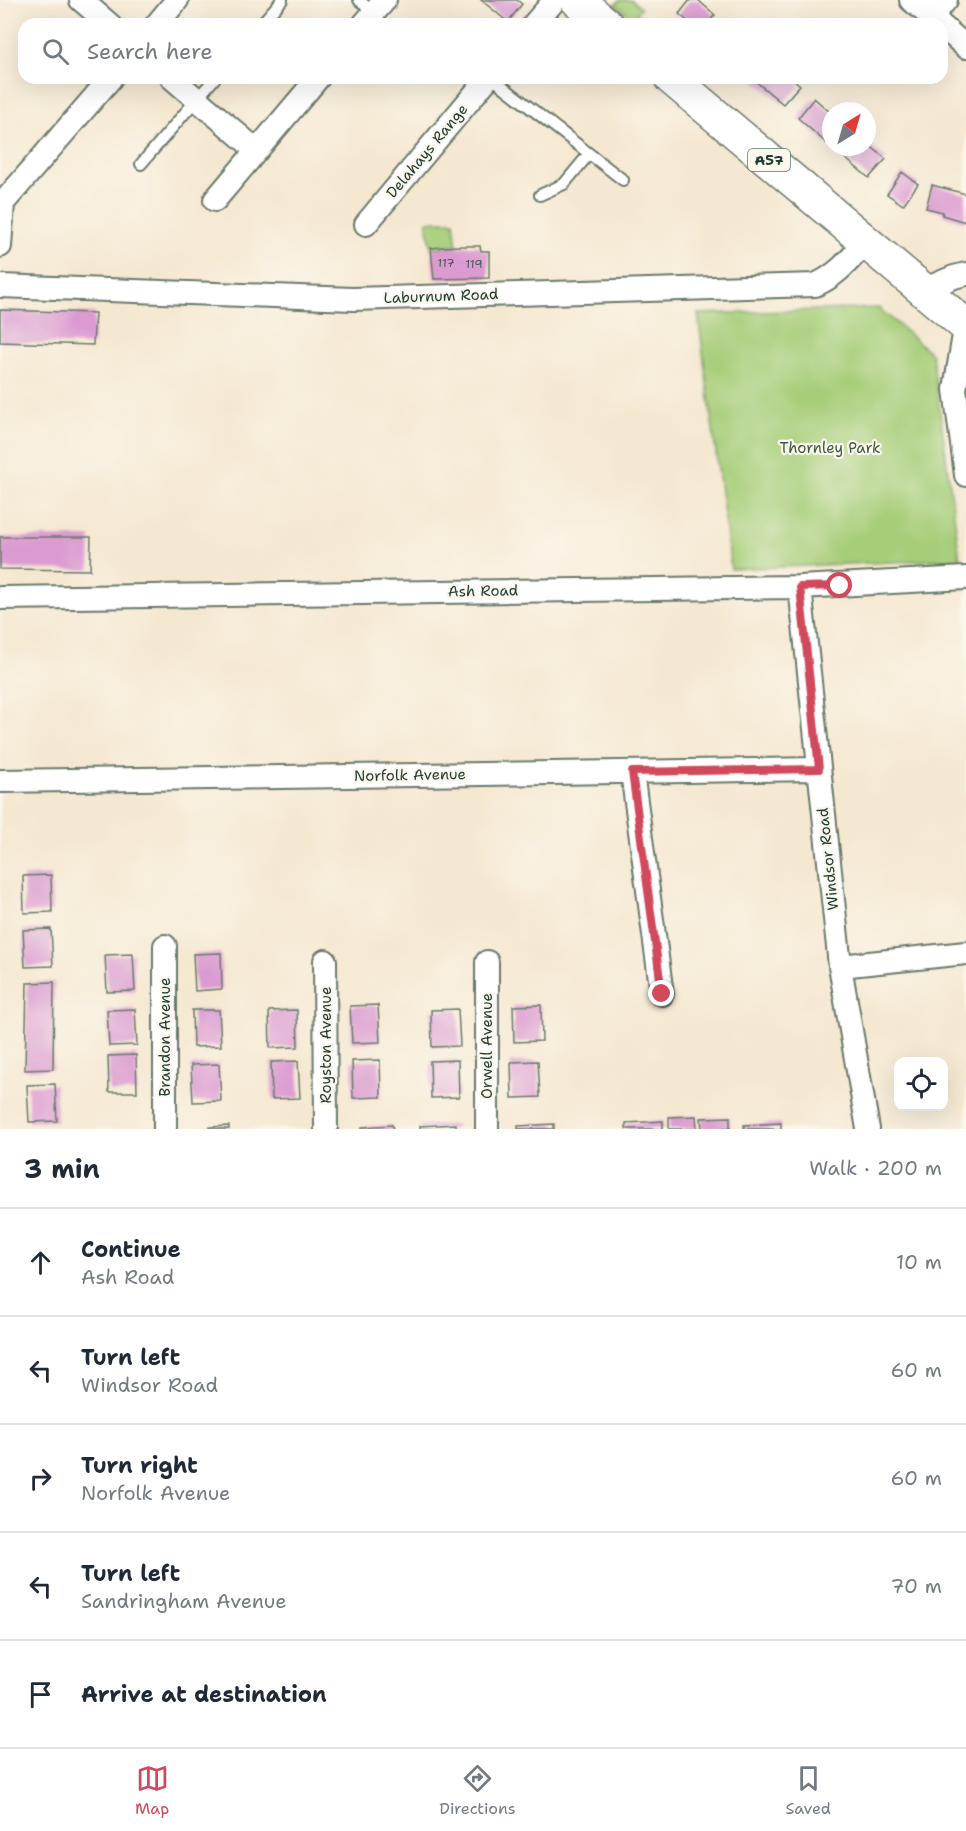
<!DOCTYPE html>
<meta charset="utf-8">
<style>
:root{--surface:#fff;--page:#f6f6f7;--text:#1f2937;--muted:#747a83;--line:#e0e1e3;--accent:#d1495b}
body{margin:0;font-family:"Shantell Sans",sans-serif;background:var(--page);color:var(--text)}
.controls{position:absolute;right:18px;bottom:18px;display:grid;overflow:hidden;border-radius:12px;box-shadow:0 6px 24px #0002}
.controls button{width:54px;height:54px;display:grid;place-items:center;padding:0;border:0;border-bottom:2px solid var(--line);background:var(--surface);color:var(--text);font:30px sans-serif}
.compass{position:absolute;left:822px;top:102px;width:54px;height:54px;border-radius:50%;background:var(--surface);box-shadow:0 6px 24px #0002;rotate:37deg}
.stop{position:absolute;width:18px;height:18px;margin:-14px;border:4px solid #d1495b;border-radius:50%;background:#fff}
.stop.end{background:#d1495b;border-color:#fff;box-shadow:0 2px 6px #0008}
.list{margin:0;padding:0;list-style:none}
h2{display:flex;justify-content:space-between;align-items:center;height:78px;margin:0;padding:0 24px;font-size:26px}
h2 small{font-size:20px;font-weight:400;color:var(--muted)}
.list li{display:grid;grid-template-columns:39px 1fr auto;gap:18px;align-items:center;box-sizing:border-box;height:108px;padding:0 24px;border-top:2px solid var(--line)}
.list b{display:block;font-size:22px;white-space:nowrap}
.list p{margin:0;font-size:20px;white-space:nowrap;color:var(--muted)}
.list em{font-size:20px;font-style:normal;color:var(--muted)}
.icon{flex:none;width:33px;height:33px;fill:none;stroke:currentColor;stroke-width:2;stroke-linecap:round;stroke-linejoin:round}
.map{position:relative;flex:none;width:966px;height:1129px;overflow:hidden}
.search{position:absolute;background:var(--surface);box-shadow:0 6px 24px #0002;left:18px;right:18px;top:18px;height:66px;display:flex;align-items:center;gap:15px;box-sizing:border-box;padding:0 21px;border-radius:18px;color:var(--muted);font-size:22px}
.sheet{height:618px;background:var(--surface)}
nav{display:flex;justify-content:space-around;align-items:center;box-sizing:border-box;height:84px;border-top:2px solid var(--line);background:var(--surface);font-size:16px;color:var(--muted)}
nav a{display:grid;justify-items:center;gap:3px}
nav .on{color:var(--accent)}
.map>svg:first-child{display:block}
.green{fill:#a6cd78;stroke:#628556;stroke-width:1.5}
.building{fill:#db9bd1}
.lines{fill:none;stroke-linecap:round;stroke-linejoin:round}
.service-casing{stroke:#6a796b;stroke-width:14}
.minor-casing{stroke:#6a796b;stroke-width:26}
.trunk-casing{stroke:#6a796b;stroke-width:36}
.service{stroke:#fff;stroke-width:10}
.minor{stroke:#fff;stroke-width:22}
.trunk{stroke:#fff;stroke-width:33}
.route{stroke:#d1495b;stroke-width:8}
.labels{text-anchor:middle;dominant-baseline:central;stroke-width:4.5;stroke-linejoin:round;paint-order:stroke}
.number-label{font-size:12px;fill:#4e545b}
.shield{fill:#fbf7ec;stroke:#61756b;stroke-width:1.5}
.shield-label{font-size:14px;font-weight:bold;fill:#1f3d34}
.street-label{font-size:15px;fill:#1f3d34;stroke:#fbf7ec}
.park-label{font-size:15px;fill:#3a5a42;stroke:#fbf7ec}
</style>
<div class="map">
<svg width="966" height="1129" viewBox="0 0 966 1129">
<rect width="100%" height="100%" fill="#fbf7ec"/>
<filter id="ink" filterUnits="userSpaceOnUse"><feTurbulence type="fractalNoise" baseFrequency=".0167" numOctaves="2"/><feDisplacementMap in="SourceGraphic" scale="12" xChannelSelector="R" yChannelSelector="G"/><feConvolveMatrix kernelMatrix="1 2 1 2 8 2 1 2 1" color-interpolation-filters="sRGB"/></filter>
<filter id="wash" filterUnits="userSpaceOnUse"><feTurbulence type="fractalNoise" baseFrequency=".008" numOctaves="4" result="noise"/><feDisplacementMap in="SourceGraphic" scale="24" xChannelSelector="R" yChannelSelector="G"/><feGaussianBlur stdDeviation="1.35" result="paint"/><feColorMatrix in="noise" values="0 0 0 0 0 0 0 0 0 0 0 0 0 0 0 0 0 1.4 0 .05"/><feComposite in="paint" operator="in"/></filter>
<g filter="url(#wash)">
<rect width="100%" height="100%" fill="#f5e8d1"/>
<path class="green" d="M620,0H631L641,8L636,13L647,23L640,24L615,5Z
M427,221H454L457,246L431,248Z
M879,308L932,354L960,559L731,569L698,314Z"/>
<g id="blocks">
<path class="building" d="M481,0H517L522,4L508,22Z
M690,0H698L715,15L707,24H691L679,14Z
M756,78H792L800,85L783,104L754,80Z
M814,98L831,113V137L826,143L798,118Z
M867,143L886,159L869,178L840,154L846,147H867Z
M902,172L918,184L903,205L887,194Z
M932,185L966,194L965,222L942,215L943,212L926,208Z
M457,246H480L481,251H489V278L434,279L431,248Z
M0,310L95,313L93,345L0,342Z
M0,537H91L90,570L0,569Z
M51,875L52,912L24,913L23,876Z
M51,929L53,966L25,967L23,930Z
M221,953L222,989L195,991L193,954Z
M133,954L135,991L107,992L105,955Z
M54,982L53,1069L25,1070L27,983Z
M378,1005L380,1042L352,1043L350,1006Z
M541,1005L542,1041L514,1042L513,1006Z
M135,1009L137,1045L109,1046L107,1010Z
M458,1009L460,1046L432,1047L431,1010Z
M192,1010H219L221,1046L193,1047Z
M297,1010L298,1047L270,1048L269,1011Z
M136,1055L137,1092H109L108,1056Z
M380,1060L381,1097L353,1098L352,1061Z
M458,1060L459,1097L431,1098L430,1061Z
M298,1061L300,1098L272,1099L271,1062Z
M538,1061L540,1097L512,1098L511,1062Z
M219,1064L221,1101L193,1102L191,1065Z
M55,1084L57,1121L29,1122L27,1085Z
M696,1116L697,1129H669V1117Z
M730,1117V1129H702L701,1118Z
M663,1121V1129H626V1123Z
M781,1123V1129H744V1125Z
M456,1124V1129H420V1126Z
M554,1124V1129H518V1126Z
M392,1125L393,1129H362V1127Z
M229,1126V1129H210V1127Z"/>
</g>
</g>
<g filter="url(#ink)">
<use href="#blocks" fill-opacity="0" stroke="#6a796b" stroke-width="1.5"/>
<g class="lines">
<g class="service-casing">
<path id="service" d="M359,0L374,13
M261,24L282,0
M492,78L623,180
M141,164L215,78
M540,195L564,184L589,154"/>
</g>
<g class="minor-casing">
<path id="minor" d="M81,0L109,24
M911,0L940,24
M931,17L946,0
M157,24L177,0
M364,24L385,0
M534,24L555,0
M942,26L966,47
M172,78L256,150
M215,200L318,78
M366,224L488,78
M0,246L3,203L111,78
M0,286L353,299L815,285C837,276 850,259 866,242
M923,290L954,277L966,274
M966,323L955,389L966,475
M800,587L840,966L868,1129
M0,598L800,587L966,578
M632,772L662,994
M0,781L819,769
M165,946V1129
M325,961L326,1129
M487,962V1129
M840,966L966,953"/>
</g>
<g class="trunk-casing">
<path id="trunk" d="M577,0L606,24
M671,78L966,326"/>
</g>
<use href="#service" class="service"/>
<use href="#minor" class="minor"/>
<use href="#trunk" class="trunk"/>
</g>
</g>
<g class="lines" filter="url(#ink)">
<path class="route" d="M662,994L632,772L819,769L800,587L840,586"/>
</g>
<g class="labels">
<g class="number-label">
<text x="446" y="263">117</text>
<text x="474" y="264">119</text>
</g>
<rect class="shield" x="748" y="149" width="42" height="22" rx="4.5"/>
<g class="shield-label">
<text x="769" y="160">A57</text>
</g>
<g class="street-label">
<text transform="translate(427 151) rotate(-50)">Delahays Range</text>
<text transform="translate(441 296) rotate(-2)">Laburnum Road</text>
<text transform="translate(483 591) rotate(-1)">Ash Road</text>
<text transform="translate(410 775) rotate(-1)">Norfolk Avenue</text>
<text transform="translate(828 859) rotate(-96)">Windsor Road</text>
<text transform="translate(165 1037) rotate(-90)">Brandon Avenue</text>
<text transform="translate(326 1045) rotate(-90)">Royston Avenue</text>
<text transform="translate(487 1046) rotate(-90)">Orwell Avenue</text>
</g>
<g class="park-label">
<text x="830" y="448">Thornley Park</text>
</g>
</g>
</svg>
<div class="controls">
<button><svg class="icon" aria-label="locate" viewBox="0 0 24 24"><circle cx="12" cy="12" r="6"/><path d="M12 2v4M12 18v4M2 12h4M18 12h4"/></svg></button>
</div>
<svg class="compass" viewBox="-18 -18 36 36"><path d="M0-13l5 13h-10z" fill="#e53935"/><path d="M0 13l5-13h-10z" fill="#747a83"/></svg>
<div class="stop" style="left:840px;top:586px"></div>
<div class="stop end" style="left:662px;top:994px"></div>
<div class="search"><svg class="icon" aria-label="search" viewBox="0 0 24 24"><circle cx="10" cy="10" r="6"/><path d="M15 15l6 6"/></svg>Search here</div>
</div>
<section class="sheet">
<h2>3 min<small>Walk · 200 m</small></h2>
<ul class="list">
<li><svg class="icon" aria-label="ahead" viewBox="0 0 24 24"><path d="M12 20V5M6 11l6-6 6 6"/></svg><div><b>Continue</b><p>Ash Road</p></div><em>10 m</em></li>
<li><svg class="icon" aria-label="left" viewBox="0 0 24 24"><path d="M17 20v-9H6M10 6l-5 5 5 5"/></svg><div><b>Turn left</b><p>Windsor Road</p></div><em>60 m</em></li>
<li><svg class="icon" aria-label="right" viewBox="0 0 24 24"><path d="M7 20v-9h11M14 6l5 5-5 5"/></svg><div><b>Turn right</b><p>Norfolk Avenue</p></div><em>60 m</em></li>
<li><svg class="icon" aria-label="left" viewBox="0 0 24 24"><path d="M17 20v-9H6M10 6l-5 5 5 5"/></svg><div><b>Turn left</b><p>Sandringham Avenue</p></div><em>70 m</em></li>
<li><svg class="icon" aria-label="arrive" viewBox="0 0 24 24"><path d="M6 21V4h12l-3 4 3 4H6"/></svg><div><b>Arrive at destination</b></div></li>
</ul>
</section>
<nav>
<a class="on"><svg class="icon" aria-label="map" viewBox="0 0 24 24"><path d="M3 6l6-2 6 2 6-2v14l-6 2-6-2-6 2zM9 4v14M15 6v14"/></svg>Map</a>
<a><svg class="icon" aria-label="directions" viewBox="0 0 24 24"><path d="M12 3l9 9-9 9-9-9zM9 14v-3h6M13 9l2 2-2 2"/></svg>Directions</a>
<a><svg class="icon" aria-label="saved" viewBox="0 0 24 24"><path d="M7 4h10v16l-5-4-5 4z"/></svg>Saved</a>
</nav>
